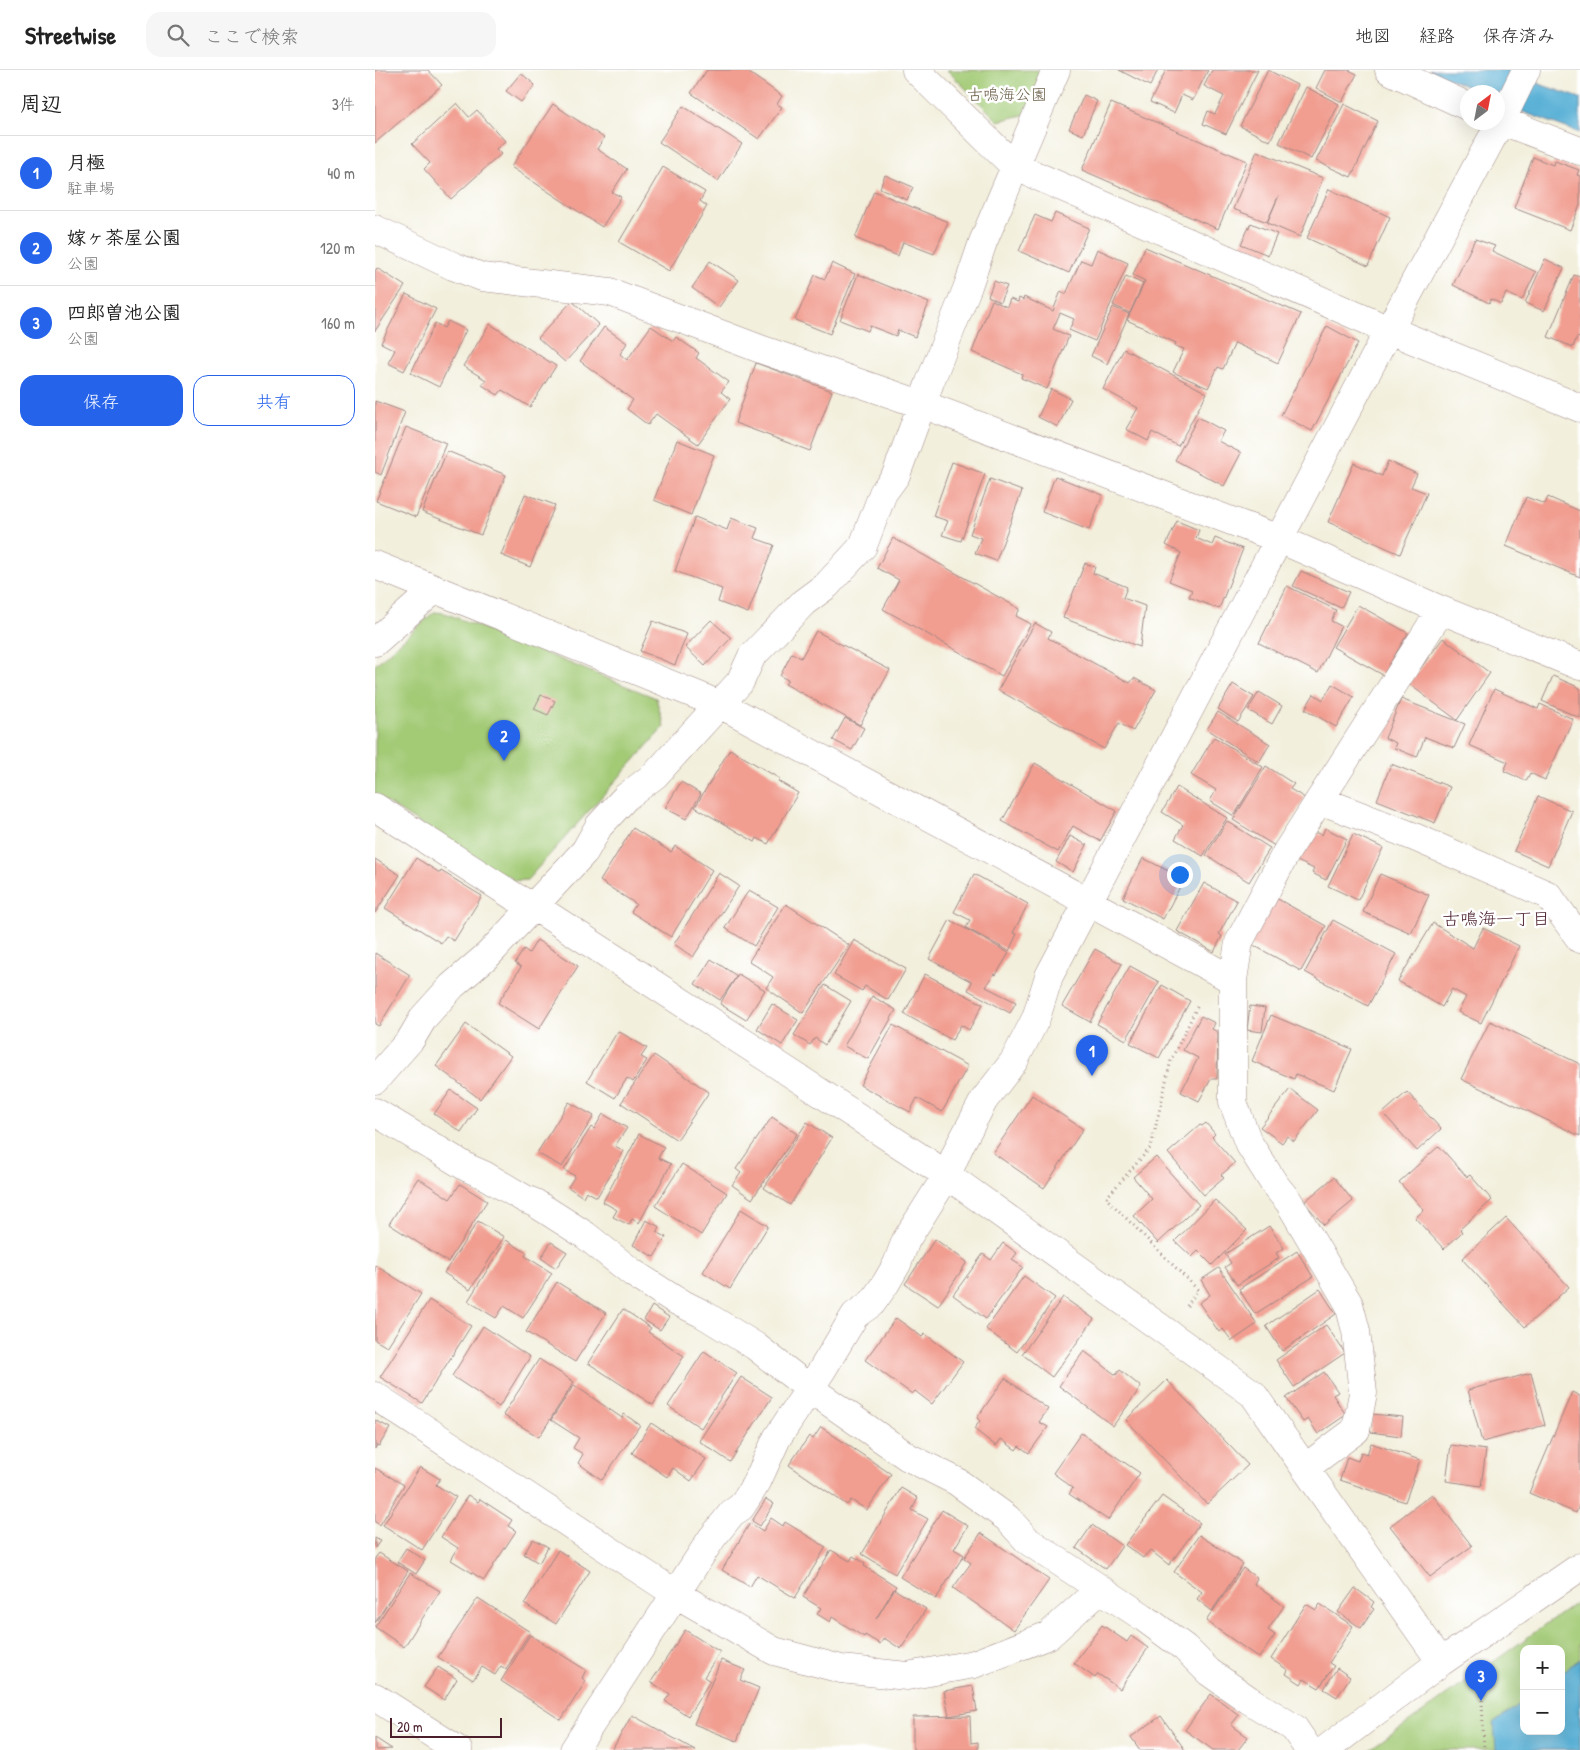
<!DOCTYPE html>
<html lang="ja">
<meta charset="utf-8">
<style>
:root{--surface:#fff;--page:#f6f6f6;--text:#222;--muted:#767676;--line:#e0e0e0;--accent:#2563eb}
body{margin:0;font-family:"Patrick Hand","Klee One",sans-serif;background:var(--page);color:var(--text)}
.controls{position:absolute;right:15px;bottom:15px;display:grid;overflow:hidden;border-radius:10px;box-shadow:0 5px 20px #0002}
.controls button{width:45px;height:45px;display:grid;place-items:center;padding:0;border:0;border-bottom:1px solid var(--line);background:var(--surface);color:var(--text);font:25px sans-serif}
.compass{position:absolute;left:1085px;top:15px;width:45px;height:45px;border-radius:50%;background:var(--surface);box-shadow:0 5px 20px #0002;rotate:32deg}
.scale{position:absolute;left:15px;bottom:12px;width:112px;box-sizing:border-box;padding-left:5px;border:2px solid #4a1f2b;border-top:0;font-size:14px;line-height:18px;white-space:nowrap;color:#4a1f2b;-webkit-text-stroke:4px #fff;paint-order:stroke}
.you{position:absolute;left:804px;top:804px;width:18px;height:18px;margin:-12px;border:4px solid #fff;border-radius:50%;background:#1a73e8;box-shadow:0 0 0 8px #1a73e833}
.badge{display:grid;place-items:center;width:32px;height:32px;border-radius:50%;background:var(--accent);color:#fff;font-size:16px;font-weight:700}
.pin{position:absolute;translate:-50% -41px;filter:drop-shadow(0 1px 2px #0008)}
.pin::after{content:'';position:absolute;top:26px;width:18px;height:15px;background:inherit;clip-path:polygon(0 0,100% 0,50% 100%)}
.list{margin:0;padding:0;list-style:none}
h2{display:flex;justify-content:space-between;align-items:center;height:65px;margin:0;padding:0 20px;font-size:21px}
h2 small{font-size:16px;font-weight:400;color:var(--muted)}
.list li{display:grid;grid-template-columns:32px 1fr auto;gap:15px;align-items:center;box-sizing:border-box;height:75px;padding:0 20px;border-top:1px solid var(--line)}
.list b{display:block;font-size:19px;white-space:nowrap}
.list p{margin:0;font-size:16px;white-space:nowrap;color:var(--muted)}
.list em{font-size:16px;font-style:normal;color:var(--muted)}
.actions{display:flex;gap:10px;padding:15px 20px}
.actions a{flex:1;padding:11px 0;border:1px solid var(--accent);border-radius:15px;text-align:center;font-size:18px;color:var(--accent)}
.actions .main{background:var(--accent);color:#fff}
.icon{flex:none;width:28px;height:28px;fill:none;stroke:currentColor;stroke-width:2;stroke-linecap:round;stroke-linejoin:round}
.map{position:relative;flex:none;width:1205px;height:1680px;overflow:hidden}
header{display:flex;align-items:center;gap:30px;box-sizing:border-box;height:70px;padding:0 25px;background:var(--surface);border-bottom:1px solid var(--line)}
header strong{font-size:24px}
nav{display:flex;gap:28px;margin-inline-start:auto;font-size:18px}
.search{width:350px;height:45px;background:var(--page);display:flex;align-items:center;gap:12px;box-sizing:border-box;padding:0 18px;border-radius:15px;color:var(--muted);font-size:19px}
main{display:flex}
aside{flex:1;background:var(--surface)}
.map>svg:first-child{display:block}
.green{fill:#a3cb76;stroke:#767550;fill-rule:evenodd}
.water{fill:#59b0d6;stroke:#526880}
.building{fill:#f19d90}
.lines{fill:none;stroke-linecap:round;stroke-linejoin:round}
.minor-casing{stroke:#9e8784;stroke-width:29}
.path{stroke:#9e8784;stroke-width:3;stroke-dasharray:1 4;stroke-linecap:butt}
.minor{stroke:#fff;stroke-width:28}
.labels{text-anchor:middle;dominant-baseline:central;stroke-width:5;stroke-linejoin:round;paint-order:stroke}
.park-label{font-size:16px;fill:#695b45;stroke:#fff}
.neighbourhood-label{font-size:18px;fill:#4a1f2b;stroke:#fff}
</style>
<header>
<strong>Streetwise</strong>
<div class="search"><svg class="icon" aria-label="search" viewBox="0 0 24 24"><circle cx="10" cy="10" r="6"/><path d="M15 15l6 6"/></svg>ここで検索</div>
<nav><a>地図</a><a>経路</a><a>保存済み</a></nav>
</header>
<main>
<aside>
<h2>周辺<small>3件</small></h2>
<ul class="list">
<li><span class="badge">1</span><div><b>月極</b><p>駐車場</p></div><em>40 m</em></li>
<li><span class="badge">2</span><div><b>嫁ヶ茶屋公園</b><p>公園</p></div><em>120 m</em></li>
<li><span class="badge">3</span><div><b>四郎曽池公園</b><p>公園</p></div><em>160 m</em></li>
</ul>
<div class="actions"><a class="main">保存</a><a>共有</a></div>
</aside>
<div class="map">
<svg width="1205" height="1680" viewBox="0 0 1205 1680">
<rect width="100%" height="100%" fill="#fff"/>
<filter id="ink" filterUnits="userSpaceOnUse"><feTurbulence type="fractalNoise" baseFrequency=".02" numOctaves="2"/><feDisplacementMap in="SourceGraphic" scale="10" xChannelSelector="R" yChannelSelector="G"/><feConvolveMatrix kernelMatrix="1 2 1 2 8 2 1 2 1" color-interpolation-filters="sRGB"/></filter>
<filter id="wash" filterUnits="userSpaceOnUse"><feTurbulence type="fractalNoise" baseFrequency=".0096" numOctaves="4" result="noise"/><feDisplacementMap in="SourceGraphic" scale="20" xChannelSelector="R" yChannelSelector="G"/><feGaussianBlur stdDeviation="1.12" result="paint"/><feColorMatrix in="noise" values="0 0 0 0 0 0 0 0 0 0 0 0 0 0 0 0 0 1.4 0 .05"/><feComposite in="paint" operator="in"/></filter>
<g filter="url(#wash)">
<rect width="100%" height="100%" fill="#f2efdc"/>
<path class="green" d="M572,0H670L652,44L623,51Z
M59,542L70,543L281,628L289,657L152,810L134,811L0,725V595Z
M1205,1530V1680H995ZM1149,1579H1186V1661H1149Z"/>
<path class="water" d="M1054,0H1138L1167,15L1205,28V63L1148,42L1123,30L1122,22H1105Z
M1205,1589V1680H1121L1119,1653L1149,1631V1661H1186V1603Z"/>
<g id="blocks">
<path class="building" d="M0,0H53L67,15L0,73Z
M332,0H370L407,26L402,34L407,37L384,69L316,23Z
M744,0H783L775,16Z
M791,0H833L818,30L807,25L799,43L775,32Z
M837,0H883L851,64L828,54L833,41L840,44L849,26L829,16Z
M893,0L922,15L895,71L865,56Z
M950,0H974L982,4L967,32L941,18Z
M146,3L160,15L146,32L131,21Z
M931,17L964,34L936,89L904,73Z
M709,25L722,31L708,65L694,59Z
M82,33L94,47L102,40L130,71L121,79L126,84L76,129L49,99L55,93L37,74Z
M736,33L872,91L843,159L707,100Z
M178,34L229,68L222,79L252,99L237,122L246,127L227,157L136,97Z
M969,34L1003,51L976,107L941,91Z
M308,36L367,74L343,111L284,72Z
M882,81L948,108L925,167L892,153L904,125L892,152L858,139Z
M1158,87L1178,95L1180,91L1204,100L1202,105L1205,106V135L1195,160L1139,138Z
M288,97L330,122L325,131L332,136L294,201L244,172Z
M510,105L538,117L532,130L505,118Z
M954,119L1015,147L993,196L932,168Z
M499,121L573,152L559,184L528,172L523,186L480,168Z
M680,143L714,158L694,203L644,181L660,145L676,152Z
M876,153L902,164L893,185L866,174Z
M1100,169L1120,176L1117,181L1161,202L1147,230L1131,223L1126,234L1116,229L1114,233L1078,215Z
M770,177L926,244L903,293L860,273L848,299L843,297L833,318L798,302L809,279L800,276L801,273L752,250L770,211L758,205Z
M722,179L753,193L720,271L694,260L699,249L685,243L678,259L694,266L672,319L646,308L647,304L597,282L617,230L632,237L635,229L643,232L644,228L648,230L649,227L678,241L686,221L691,224L706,190L716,194Z
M1170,189L1189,198L1169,241L1150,233Z
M335,191L364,210L344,237L317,218Z
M457,193L480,204L455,264L420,250L440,205L450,209Z
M2,198L30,216L0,261V201Z
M483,204L554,233L540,267L523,260L521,266L495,256L493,261L465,250Z
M1199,205L1205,207V268L1202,267L1198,277L1173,267Z
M751,206L768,214L755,243L738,235Z
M619,211L632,216L625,232L613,226Z
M31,224L61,239L29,301L13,293L20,280L6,273Z
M197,231L224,255L190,292L163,268Z
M738,237L754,244L732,294L716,286Z
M73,251L91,260L64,317L36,303L60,253L69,258Z
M115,254L181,296L155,337L127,320L123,325L107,315L111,310L88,296Z
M276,256L298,271L301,267L324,283L321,288L354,312L346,322L355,329L323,374L281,344L273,355L252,339L258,330L205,291L229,257L252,273L245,284L252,290Z
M952,256L983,273L937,361L906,345Z
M749,279L832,323L803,376L777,362L773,371L751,359L763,338L728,319Z
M381,293L457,321L435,381L360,353Z
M676,319L696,329L683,357L663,347Z
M0,331L30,342L6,405L0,402Z
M823,347L849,361L843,371L866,383L849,416L800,390Z
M31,357L71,373L41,447L1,431Z
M302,370L339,385L316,445L279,430Z
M72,381L131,405L106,465L47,442Z
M1013,391L1042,404L1036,417L1052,423L1025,484L953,452L979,393L1007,406Z
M577,392L610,404L586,471L567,465L573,451L558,446Z
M680,406L728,425L714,460L667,442Z
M615,409L647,421L621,491L600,483L606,468L595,464Z
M150,424L180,435L155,497L126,485Z
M1151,427L1170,434L1173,427L1205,441V507L1131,476Z
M320,447L352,460L356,448L383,458L379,468L399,475L373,543L343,532L347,519L300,501Z
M802,451L824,460L821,468L837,475L840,468L868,479L844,539L814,527L817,520L794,511L806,483L791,475Z
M518,468L645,539L641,546L656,554L627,606L508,539L524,510L502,498Z
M710,493L720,497L718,503L752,517L748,528L770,536L765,577L688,548Z
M926,501L974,522L966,538L918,516Z
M912,516L961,540L956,551L966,556L943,603L884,573Z
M983,535L1033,563L1008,605L958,577Z
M336,550L356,568L330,596L310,577Z
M278,551L312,564L300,595L265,581Z
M660,553L676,562L673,568L755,613L759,608L781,620L758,661L744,653L729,679L623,620Z
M441,561L515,600L485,655L410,614L413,610L405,606L417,583L426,588Z
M1068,568L1115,603L1082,650L1034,614Z
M1178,606L1205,618V648L1167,631Z
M858,614L879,627L863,652L843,639Z
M957,614L979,627L961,657L930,639L939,624L948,630Z
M1119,619L1163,639L1165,634L1198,649L1170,710L1155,703L1151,711L1129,701L1133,692L1094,675Z
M884,622L907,636L897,654L873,640Z
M166,625L180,631L173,645L159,639Z
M1026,629L1090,654L1079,678L1050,667L1042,687L1019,678L1021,673L1010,668Z
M843,642L895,674L884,692L832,659Z
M470,648L489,658L477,680L458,670Z
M839,667L888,697L859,746L835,731L841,720L816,705Z
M355,679L405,709L403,711L423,723L393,774L382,768L380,772L320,737Z
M660,693L742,741L725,771L698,756L683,782L627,751Z
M1016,694L1075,717L1060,753L1002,730Z
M891,696L919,714L915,719L930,728L900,776L858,750Z
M306,712L326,724L311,749L290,738Z
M802,717L852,748L828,786L800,769L808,755L787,742Z
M1163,726L1197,741L1173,796L1139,781Z
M852,751L895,778L874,812L831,785Z
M258,758L296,782L300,776L337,800L296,867L256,842L261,834L225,811Z
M950,758L972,769L951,810L937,803L939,799L922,791L939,762L947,765Z
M978,764L1008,778L983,830L953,816Z
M695,766L712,775L698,802L681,792Z
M41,788L65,803L66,801L107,826L79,871L71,866L66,873L10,838Z
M768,788L809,809L788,849L748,828Z
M0,789L25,805L0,843Z
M344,803L364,816L318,887L299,874Z
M599,804L653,834L638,863L642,864L634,881L591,858L595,850L579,842Z
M1005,804L1054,825L1036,863L988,842Z
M829,813L862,831L844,864L847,866L839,882L802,861Z
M374,820L403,837L379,876L350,858Z
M901,828L951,856L926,901L876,874Z
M411,834L474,875L428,943L391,918L398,907L374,891Z
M575,850L634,883L621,905L619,904L611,917L641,932L635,943L593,920L597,912L554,889Z
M958,850L1021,884L993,936L930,902Z
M1058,853L1098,878L1108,858L1144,876L1106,953L1083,942L1091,927L1077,919L1067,937L1023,911Z
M162,870L203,896L164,959L123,933L146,897L140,893L149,879L154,883Z
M479,870L531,899L513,930L490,916L487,921L459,905Z
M720,879L747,894L715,952L687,936Z
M0,883L35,905L4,956L0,954Z
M336,889L362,906L345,930L320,914Z
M755,896L784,912L751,970L722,954Z
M363,904L390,920L371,950L345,934Z
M550,904L608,934L594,960L586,955L577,970L529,944Z
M450,915L476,931L450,975L440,968L435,975L419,965Z
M787,915L815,931L784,988L755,973Z
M497,926L521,940L493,989L469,976Z
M397,934L423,950L407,975L382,959Z
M875,936L890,938L887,962L872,960Z
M896,945L977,979L959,1020L921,1004L919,1009L877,991Z
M826,946L840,953L837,959L843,962L842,1009H836L824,1031L806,1022L823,988L808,980Z
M1115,951L1205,994V1066L1086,1009Z
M91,954L136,986L105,1029L61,996Z
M518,955L593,996L567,1042L542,1028L535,1042L485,1015Z
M243,961L272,978L266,987L272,990L258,1012L252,1008L240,1028L212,1011Z
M279,985L334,1022L302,1070L246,1033Z
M915,1019L943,1040L919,1071L912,1066L907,1073L885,1057Z
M76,1020L102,1038L86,1062L59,1044Z
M1032,1022L1066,1059L1042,1081L1008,1043Z
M657,1025L708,1059L669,1118L618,1083Z
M194,1032L219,1046L187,1097L162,1083Z
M228,1044L252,1058L240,1076L249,1081L222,1127L211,1121L208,1127L193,1117L200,1106L189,1100L216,1057L219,1059Z
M397,1047L422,1064L377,1129L357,1115L366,1103L361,1099Z
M432,1052L457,1068L415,1135L389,1118Z
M831,1053L840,1064L837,1067L860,1093L846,1105L849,1108L829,1125L793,1083L825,1055L827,1056Z
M264,1064L289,1077L283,1088L296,1094L264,1153L257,1149L254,1155L238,1147L242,1140L228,1132Z
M1064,1076L1092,1107L1095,1105L1117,1130L1085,1159L1087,1162L1069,1179L1040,1148L1049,1140L1024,1112Z
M781,1087L824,1135L783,1173L759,1146L777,1129L758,1107Z
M307,1094L352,1123L326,1165L280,1136Z
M959,1107L978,1131L949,1155L929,1132Z
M43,1108L75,1129L85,1114L112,1131L73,1192L14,1154Z
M840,1130L872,1160L837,1195L823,1181L817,1187L800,1171Z
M366,1139L393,1156L355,1219L328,1202Z
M1131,1148L1194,1217L1150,1257L1087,1189Z
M271,1150L285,1157L282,1162L291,1167L279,1187L258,1175Z
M103,1151L129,1167L95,1220L69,1203Z
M894,1156L909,1178L901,1183L904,1188L862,1215L850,1197L856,1193L850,1184Z
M560,1169L592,1192L563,1236L530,1214Z
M131,1170L152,1183L150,1186L177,1203L148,1248L129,1236L121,1248L93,1231Z
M176,1172L192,1182L181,1198L166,1188Z
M628,1173L642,1183L637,1190L648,1197L611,1249L578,1225L608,1184L616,1190Z
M922,1181L938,1207L880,1244L864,1219Z
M0,1195L46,1224L12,1277L0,1270Z
M844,1198L882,1254L857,1271L848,1259L844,1262L824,1233L835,1225L826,1210Z
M649,1206L680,1228L642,1282L611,1259Z
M182,1212L231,1243L200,1292L151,1262Z
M945,1219L961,1244L907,1281L891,1256Z
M688,1227L719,1249L677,1307L647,1284Z
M54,1230L96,1256L47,1333L5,1307Z
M277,1236L294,1247L285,1260L269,1250Z
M248,1239L276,1258L273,1262L309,1286L278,1335L213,1293Z
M521,1248L547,1267L550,1264L588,1292L557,1334L540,1321L537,1324L490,1290Z
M951,1255L970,1283L919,1317L901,1290Z
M108,1256L155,1287L124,1337L77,1306Z
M329,1281L362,1303L326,1358L293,1336Z
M709,1281L741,1305L745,1300L766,1317L738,1356L684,1316Z
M164,1289L199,1312L164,1367L128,1345Z
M949,1302L963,1322L958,1325L971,1345L943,1364L933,1349L928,1352L911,1328Z
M1156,1303L1170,1355L1107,1372L1093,1320Z
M366,1307L397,1327L355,1392L324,1371Z
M630,1308L673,1339L664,1352L673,1357L654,1383L644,1376L641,1380L626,1369L621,1376L599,1359L605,1351L602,1348Z
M792,1310L873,1395L832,1434L751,1350Z
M199,1315L247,1348L249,1344L265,1355L227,1410L203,1393L208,1384L198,1378L204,1368L176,1350Z
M1197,1322L1205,1326V1433L1201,1443L1154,1423Z
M997,1344L1028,1347L1026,1366L995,1362Z
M0,1350L15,1358L4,1376L2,1375L0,1379Z
M276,1353L331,1389L316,1411L298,1398L292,1407L257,1383Z
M446,1357L516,1404L492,1440L476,1430L472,1435L414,1395L434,1366L438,1369Z
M706,1363L765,1403L733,1450L694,1424L698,1418L678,1403Z
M996,1373L1045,1390L1030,1432L965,1410L972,1387L983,1391L986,1382L992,1384Z
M1076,1375L1111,1380L1106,1416L1071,1411Z
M45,1397L65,1409L61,1415L81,1427L47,1480L8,1455Z
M0,1398L29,1415L5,1455L0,1452Z
M526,1418L543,1428L537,1440L553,1449L520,1504L487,1484Z
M1057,1424L1097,1476L1055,1507L1015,1456Z
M93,1425L103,1432L105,1429L137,1450L133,1456L141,1461L109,1510L76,1490L83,1478L66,1467Z
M787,1426L825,1453L794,1495L775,1480L768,1488L750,1475Z
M391,1429L399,1434L385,1456L377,1451Z
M567,1440L593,1456L579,1479L589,1485L561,1529L525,1507Z
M396,1448L408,1456L410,1452L451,1477L420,1528L382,1505L375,1517L347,1500L375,1453L388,1461Z
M717,1455L747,1476L731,1499L701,1478Z
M606,1463L674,1510L639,1560L578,1518L596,1493L589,1488Z
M824,1465L868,1494L837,1541L822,1529L827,1522L799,1502Z
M0,1468L5,1471L0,1478Z
M158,1469L173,1477L164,1493L149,1484Z
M31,1478L50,1490L41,1504L22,1492Z
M183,1480L215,1501L181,1554L149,1534Z
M456,1480L475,1491L478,1486L490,1493L489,1496L521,1516L501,1549L519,1519L551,1539L526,1579L509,1568L505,1574L490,1565L489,1567L457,1547L455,1552L442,1544L446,1538L428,1527Z
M4,1483L33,1501L0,1553V1488Z
M868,1498L882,1508L879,1514L909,1536L893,1560L900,1565L884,1588L831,1551Z
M35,1503L65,1521L29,1577L0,1557Z
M980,1518L999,1532L996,1537L999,1539L986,1558L963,1542Z
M103,1528L155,1562L131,1599L126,1596L120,1605L107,1597L98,1610L63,1587Z
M931,1534L941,1540L945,1534L978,1556L954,1593L959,1596L944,1618L929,1609L926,1614L911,1604L913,1600L896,1589Z
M727,1555L752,1572L756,1566L773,1578L745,1619L723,1604L720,1608L699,1593Z
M310,1560L345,1582L329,1607L335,1611L313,1646L290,1631L295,1624L276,1612Z
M155,1565L211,1600L207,1608L211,1611L186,1650L126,1611Z
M346,1590L370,1600L365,1610L384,1618L362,1671L319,1654Z
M63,1597L82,1609L69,1630L49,1617Z
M962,1598L975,1607L962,1627L949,1619Z
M598,1616L602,1641L574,1646L569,1621Z
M836,1624L864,1645L856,1655L873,1667L863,1680H838L810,1660Z
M257,1645L320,1680H237Z
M595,1646L596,1673L603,1672V1680H538V1647Z
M786,1646L810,1680H765L756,1667Z
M0,1668L17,1679L2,1680L0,1679Z"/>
</g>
</g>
<g filter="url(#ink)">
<use href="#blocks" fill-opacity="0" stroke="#9e8784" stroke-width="1"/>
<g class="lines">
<g class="minor-casing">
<path id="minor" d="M541,0L639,96L1014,260L1205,338
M1014,0L1092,36
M1122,49L1205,81
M0,159L78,196L107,207L235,222L388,280L560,339L904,469L1066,540L1205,596
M0,495L324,626L358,641L858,910V1032L873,1072L900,1115L914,1132L974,1234L981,1261L988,1323L981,1360L930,1398
M0,572L59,520
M945,730L1037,766L1173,825L1205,869
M0,737L140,827L171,844L572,1105L878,1324L1066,1592
M858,910L864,872L912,781L1066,540
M0,1010L36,969L49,947L77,916L114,884L210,781L224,756L251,727L280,705L365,612L377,586L429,532L452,515L488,476L508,423L521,405L555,312L593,216L608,172L681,0
M0,1042L93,1098L109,1105L150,1129L160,1133L210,1165L258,1203L300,1230L328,1244L380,1276L434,1318L533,1387L581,1411L632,1448L653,1471L768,1547L810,1578L834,1602L874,1630L919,1658L934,1680
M0,1326L301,1524L399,1581L466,1599L532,1606L599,1594L674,1565L725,1519
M0,1627L83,1680
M199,1680L337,1468L357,1443L366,1437L382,1412L402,1368L447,1300L480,1245L497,1233L511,1213L522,1194L531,1170L572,1105L585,1075L609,1030L639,991L661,948L674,906L1014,260L1126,51L1151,0
M950,1680L1066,1592L1205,1497"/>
</g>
<path class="path" d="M812,1236L823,1220L731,1128L776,1077L796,990L823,935
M1106,1605L1109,1680"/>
<use href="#minor" class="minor"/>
</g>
</g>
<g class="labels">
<g class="park-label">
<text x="632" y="24">古鳴海公園</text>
</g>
<g class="neighbourhood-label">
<text x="1121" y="848">古鳴海一丁目</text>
</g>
</g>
</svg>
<div class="controls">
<button>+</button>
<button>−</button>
</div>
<svg class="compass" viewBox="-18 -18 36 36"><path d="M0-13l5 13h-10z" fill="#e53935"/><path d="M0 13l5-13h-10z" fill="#767676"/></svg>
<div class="scale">20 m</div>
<div class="you"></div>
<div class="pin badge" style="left:717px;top:1006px">1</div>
<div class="pin badge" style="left:129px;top:691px">2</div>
<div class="pin badge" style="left:1106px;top:1631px">3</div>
</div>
</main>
